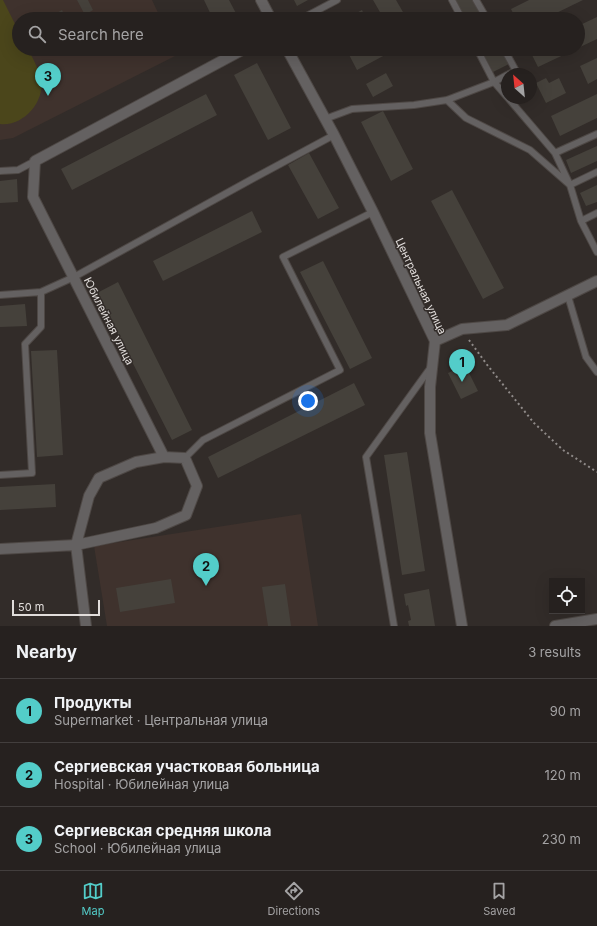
<!DOCTYPE html>
<meta charset="utf-8">
<style>
:root{--surface:#26211f;--page:#322e2c;--text:#f1f3f6;--muted:#a4a3a4;--line:#423e3d;--accent:#53cdc9}
body{margin:0;font-family:Inter,sans-serif;background:var(--page);color:var(--text)}
.controls{position:absolute;right:12px;bottom:12px;display:grid;overflow:hidden;border-radius:0px;box-shadow:0 4px 16px #0002}
.controls button{width:36px;height:36px;display:grid;place-items:center;padding:0;border:0;border-bottom:1px solid var(--line);background:var(--surface);color:var(--text);font:20px sans-serif}
.compass{position:absolute;left:501px;top:68px;width:36px;height:36px;border-radius:50%;background:var(--surface);box-shadow:0 4px 16px #0002;rotate:333deg}
.scale{position:absolute;left:12px;bottom:10px;width:88px;box-sizing:border-box;padding-left:4px;border:2px solid #e1dddb;border-top:0;font-size:11px;line-height:14px;white-space:nowrap;color:#e1dddb;-webkit-text-stroke:3px #322c29;paint-order:stroke}
.you{position:absolute;left:308px;top:401px;width:14px;height:14px;margin:-10px;border:3px solid #fff;border-radius:50%;background:#1a73e8;box-shadow:0 0 0 6px #1a73e833}
.badge{display:grid;place-items:center;width:26px;height:26px;border-radius:50%;background:var(--accent);color:#111;font-size:13px;font-weight:700}
.pin{position:absolute;translate:-50% -33px;filter:drop-shadow(0 1px 2px #0008)}
.pin::after{content:'';position:absolute;top:21px;width:14px;height:12px;background:inherit;clip-path:polygon(0 0,100% 0,50% 100%)}
.list{margin:0;padding:0;list-style:none}
h2{display:flex;justify-content:space-between;align-items:center;height:52px;margin:0;padding:0 16px;font-size:17px}
h2 small{font-size:13px;font-weight:400;color:var(--muted)}
.list li{display:grid;grid-template-columns:26px 1fr auto;gap:12px;align-items:center;box-sizing:border-box;height:64px;padding:0 16px;border-top:1px solid var(--line)}
.list b{display:block;font-size:15px;white-space:nowrap}
.list p{margin:0;font-size:13px;white-space:nowrap;color:var(--muted)}
.list em{font-size:13px;font-style:normal;color:var(--muted)}
.icon{flex:none;width:22px;height:22px;fill:none;stroke:currentColor;stroke-width:2;stroke-linecap:round;stroke-linejoin:round}
.map{position:relative;flex:none;width:597px;height:626px;overflow:hidden}
.search{position:absolute;background:var(--surface);box-shadow:0 4px 16px #0002;left:12px;right:12px;top:12px;height:44px;display:flex;align-items:center;gap:10px;box-sizing:border-box;padding:0 14px;border-radius:22px;color:var(--muted);font-size:15px}
.sheet{height:244px;background:var(--surface)}
nav{display:flex;justify-content:space-around;align-items:center;box-sizing:border-box;height:56px;border-top:1px solid var(--line);background:var(--surface);font-size:11px;color:var(--muted)}
nav a{display:grid;justify-items:center;gap:2px}
nav .on{color:var(--accent)}
.map>svg:first-child{display:block}
.built{fill:#3f322d}
.green{fill:#4b461b}
.building{fill:#45413b}
.lines{fill:none;stroke-linecap:round;stroke-linejoin:round}
.lane-casing{stroke:#4e4845;stroke-width:8}
.street-casing{stroke:#4e4845;stroke-width:12}
.path{stroke:#8f8a88;stroke-width:2;stroke-dasharray:2 3;stroke-linecap:butt}
.lane{stroke:#646161;stroke-width:6}
.street{stroke:#646161;stroke-width:10}
.labels{text-anchor:middle;dominant-baseline:central;stroke-width:3;stroke-linejoin:round;paint-order:stroke}
.street-label{font-size:11px;fill:#e1dddb;stroke:#322c29}
</style>
<div class="map">
<svg width="597" height="626" viewBox="0 0 597 626">
<rect width="100%" height="100%" fill="#322c29"/>
<path class="built" d="M0,0H152L161,19H19V49H177L179,54L13,138L0,140Z
M301,514L318,626H107L94,546Z"/>
<path class="green" d="M0,0H3L19,32V49H28C33,59 39,69 41,80C45,103 22,127 0,124Z"/>
<path class="building" d="M77,0H88L93,10L85,15Z
M204,0H229L239,19H213Z
M294,0H308L297,6Z
M373,0H396L407,19H384Z
M455,0H476L486,19H465Z
M529,0H583L544,19H516L511,9Z
M62,10L66,19H46Z
M362,10L366,19H345Z
M597,17V39L578,48V26Z
M346,49H382L385,55L357,70Z
M481,49H501L509,64L493,72Z
M529,49H576L538,67Z
M597,58V79L588,84L580,66Z
M257,63L291,128L268,140L234,75Z
M386,73L393,86L373,97L366,84Z
M546,78L549,83L559,78L566,93L546,103L536,83Z
M206,94L217,115L72,190L61,169Z
M597,94V118L560,136L551,116Z
M383,111L413,169L391,181L361,122Z
M597,146V161L571,173L566,160Z
M309,153L339,208L318,219L288,165Z
M17,179L18,202L0,203V181Z
M597,185V202L586,206L580,193Z
M452,190L504,288L483,299L431,201Z
M252,211L262,232L163,281L153,261Z
M323,261L372,358L350,369L300,272Z
M118,282L192,430L172,440L97,293Z
M25,304L27,326L0,327V306Z
M57,350L63,455L37,457L31,351Z
M465,365L478,391L461,399L448,373Z
M354,383L365,405L218,478L208,457Z
M407,452L425,571L402,575L384,455Z
M55,484L56,507L0,510V487Z
M171,579L175,603L120,612L116,588Z
M285,584L291,626H268L262,587Z
M429,589L435,626H409L408,621L411,620L408,605L406,606L404,594Z"/>
<g class="lines">
<g class="lane-casing">
<path id="lane" d="M452,0L462,19
M476,0L487,19
M301,19L337,0
M477,49L494,82L507,75
M504,49L516,71L509,74
M508,98L555,153
M447,100L466,118L530,150L570,185L581,221
M325,119L352,109L414,105L447,100L494,82L507,97
M597,134L555,153L570,185L597,172
M0,171L18,170L35,161
M597,213L581,221L597,252
M0,295L41,292L74,277L254,178L334,135
M568,296L586,357L597,372
M185,458L203,440L340,370L283,257L373,212
M0,475L32,473L25,344L41,327V292
M394,626L366,457L431,367"/>
</g>
<g class="street-casing">
<path id="street" d="M261,0L271,19
M287,49L334,135L373,212L435,341L430,387V433L462,626
M435,341L462,329L507,325L597,281
M164,457L33,197L35,161L244,49
M0,549L76,545L156,528L186,515L197,486L185,458L164,457L136,462L99,478L89,496L76,545L86,626
M555,626L597,619"/>
</g>
<path class="path" d="M469,340L488,366L534,423L563,450L597,472"/>
<use href="#lane" class="lane"/>
<use href="#street" class="street"/>
</g>
<g class="labels">
<g class="street-label">
<text transform="translate(421 286) rotate(65)">Центральная улица</text>
<text transform="translate(109 321) rotate(63)">Юбилейная улица</text>
</g>
</g>
</svg>
<div class="controls">
<button><svg class="icon" aria-label="locate" viewBox="0 0 24 24"><circle cx="12" cy="12" r="6"/><path d="M12 2v4M12 18v4M2 12h4M18 12h4"/></svg></button>
</div>
<svg class="compass" viewBox="-18 -18 36 36"><path d="M0-13l5 13h-10z" fill="#e53935"/><path d="M0 13l5-13h-10z" fill="#a4a3a4"/></svg>
<div class="scale">50 m</div>
<div class="you"></div>
<div class="pin badge" style="left:462px;top:382px">1</div>
<div class="pin badge" style="left:206px;top:586px">2</div>
<div class="pin badge" style="left:48px;top:96px">3</div>
<div class="search"><svg class="icon" aria-label="search" viewBox="0 0 24 24"><circle cx="10" cy="10" r="6"/><path d="M15 15l6 6"/></svg>Search here</div>
</div>
<section class="sheet">
<h2>Nearby<small>3 results</small></h2>
<ul class="list">
<li><span class="badge">1</span><div><b>Продукты</b><p>Supermarket · Центральная улица</p></div><em>90 m</em></li>
<li><span class="badge">2</span><div><b>Сергиевская участковая больница</b><p>Hospital · Юбилейная улица</p></div><em>120 m</em></li>
<li><span class="badge">3</span><div><b>Сергиевская средняя школа</b><p>School · Юбилейная улица</p></div><em>230 m</em></li>
</ul>
</section>
<nav>
<a class="on"><svg class="icon" aria-label="map" viewBox="0 0 24 24"><path d="M3 6l6-2 6 2 6-2v14l-6 2-6-2-6 2zM9 4v14M15 6v14"/></svg>Map</a>
<a><svg class="icon" aria-label="directions" viewBox="0 0 24 24"><path d="M12 3l9 9-9 9-9-9zM9 14v-3h6M13 9l2 2-2 2"/></svg>Directions</a>
<a><svg class="icon" aria-label="saved" viewBox="0 0 24 24"><path d="M7 4h10v16l-5-4-5 4z"/></svg>Saved</a>
</nav>
